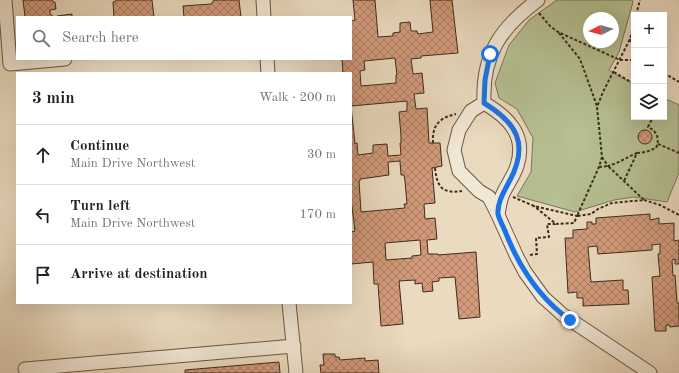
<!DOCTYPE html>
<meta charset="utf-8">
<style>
:root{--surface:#fff;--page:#f6f6f6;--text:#222;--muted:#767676;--line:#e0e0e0}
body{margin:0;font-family:"Old Standard TT",serif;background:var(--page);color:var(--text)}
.controls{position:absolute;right:12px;top:12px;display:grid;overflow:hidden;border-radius:0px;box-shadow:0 4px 16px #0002}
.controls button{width:36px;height:36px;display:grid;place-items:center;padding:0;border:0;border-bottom:1px solid var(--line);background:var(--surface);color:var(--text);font:20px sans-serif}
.compass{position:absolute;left:583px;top:12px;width:36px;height:36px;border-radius:50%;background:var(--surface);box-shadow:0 4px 16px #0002;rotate:265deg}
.stop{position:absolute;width:12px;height:12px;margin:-9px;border:3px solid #1a73e8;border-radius:50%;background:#fff}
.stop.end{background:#1a73e8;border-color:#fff;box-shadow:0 1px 4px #0008}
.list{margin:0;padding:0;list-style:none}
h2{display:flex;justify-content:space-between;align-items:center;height:52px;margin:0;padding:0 16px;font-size:17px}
h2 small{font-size:13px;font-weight:400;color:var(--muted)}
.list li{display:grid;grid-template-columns:26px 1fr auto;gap:12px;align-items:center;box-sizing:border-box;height:60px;padding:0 16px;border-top:1px solid var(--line)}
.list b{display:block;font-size:15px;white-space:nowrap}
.list p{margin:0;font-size:13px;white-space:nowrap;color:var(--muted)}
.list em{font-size:13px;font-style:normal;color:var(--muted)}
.icon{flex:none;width:22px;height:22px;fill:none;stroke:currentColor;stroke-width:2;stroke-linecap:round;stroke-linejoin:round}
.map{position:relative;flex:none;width:679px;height:373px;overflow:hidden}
.search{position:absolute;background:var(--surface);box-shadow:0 4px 16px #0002;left:16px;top:16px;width:336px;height:44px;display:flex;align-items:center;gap:10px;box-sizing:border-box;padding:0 14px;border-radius:0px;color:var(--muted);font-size:15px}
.panel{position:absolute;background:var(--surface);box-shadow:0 4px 16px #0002;left:16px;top:72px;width:336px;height:232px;border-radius:0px}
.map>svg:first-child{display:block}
.grass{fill:#b6c092;stroke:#7a7658;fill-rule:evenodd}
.building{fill:url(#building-cross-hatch);stroke:#3d2b1d;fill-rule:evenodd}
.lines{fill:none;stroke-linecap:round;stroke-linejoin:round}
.minor-casing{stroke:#685746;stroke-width:15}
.path{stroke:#3d2b1d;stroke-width:2;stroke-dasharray:3 2;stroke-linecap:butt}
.minor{stroke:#f1e7d5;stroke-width:13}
.route{stroke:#1a73e8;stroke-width:5}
</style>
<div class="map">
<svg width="679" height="373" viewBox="0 0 679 373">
<defs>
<pattern id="building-cross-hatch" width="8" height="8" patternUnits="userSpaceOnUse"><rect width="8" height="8" fill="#d29a7a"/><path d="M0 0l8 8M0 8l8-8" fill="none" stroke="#ac7e63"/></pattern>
</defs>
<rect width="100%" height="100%" fill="#eadabf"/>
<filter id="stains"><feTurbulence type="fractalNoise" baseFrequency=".005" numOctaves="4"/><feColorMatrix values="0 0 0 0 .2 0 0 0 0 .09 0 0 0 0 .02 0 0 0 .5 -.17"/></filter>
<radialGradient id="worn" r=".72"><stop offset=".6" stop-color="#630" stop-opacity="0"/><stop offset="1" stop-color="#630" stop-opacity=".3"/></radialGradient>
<path class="grass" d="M557,0H632L633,2L619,52L609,70L618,76L634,84V117H664V98L679,105V173L667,202L634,197L614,200L575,212L517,196L531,172L533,138L517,109L499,98L495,83L509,45L529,20ZM589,18H613V42H589Z"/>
<path class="building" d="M23,0H52L53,2H55L56,9L50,10V14L54,17H25Z
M116,0H152L154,17H114L113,2L116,1Z
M214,0H239L241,17H184L183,6L211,4Z
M353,0H375L378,37L393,36V33L400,32V23L410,22L411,31H417L418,34L433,32L430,0H452L458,53L421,56V58L411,59L413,74L422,73L424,93L414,94L416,109L427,108L429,143H440L442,166L432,168L435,203L424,204L425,219L435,218L437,239L427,240L428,254H438V255L476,252L480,317L459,319L455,277L439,278V281L432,282L433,291L423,292L422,283L415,284V280L399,281L403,324L381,326L378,284H374L373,262L351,264V232L355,231L351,199V73H343L342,59H351V21L355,20ZM395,58L397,75H396V83L361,86L360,71L365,70L364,61ZM407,101V111L399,112L401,136V143H400L401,155L388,156L387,144L373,145V153L358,155L357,143L355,144L351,106ZM400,161L401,175H404L405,181L407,204H404L405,208L361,212L359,181H360V179L389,175L388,162ZM420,240L421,255L412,256V258L386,260L385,243Z
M72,14V17H58L57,16Z
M638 137a7 7 0 1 1 14 0a7 7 0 1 1-14 0Z
M650,214V220L659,218V224L674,223V241L679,240V264H675V259L672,260L673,276L675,275L677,303H679V326L670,327L669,325H666V331H655L652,277L660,276L658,254H660V244L652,245V250L598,254L597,246L588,247L591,282L623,280V290H628L629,304L583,306V298H577V292L568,293L565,238H573V230L587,229V222H592V224H596V218Z
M323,354H335V357H339L340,360L365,358V361L378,360L379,373H321L320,365H324Z
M279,362L280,373H185V370Z"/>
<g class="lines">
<g class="minor-casing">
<path id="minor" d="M5,0L10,64L65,59
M263,0L264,17
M267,59L268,73
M484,103L471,111L459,130L454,150L459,171L479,191L489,197L498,215L517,257L525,272L543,297L563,315L650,373
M484,103C508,117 527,135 517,166C514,176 506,186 502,196C500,202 499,209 498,215
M484,103C482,55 500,28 538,0
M289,303L296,373
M25,369L294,346"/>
</g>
<path class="path" d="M539,13L550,26L558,32L620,60H634
M636,15L640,0
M559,33L580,59L597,106
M630,39L634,49
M614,72L634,84
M664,73L679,82
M433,143C432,125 439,118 456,114
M658,144L679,153
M637,153L646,152L656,148C660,139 657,131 648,127L653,117
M602,157L608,166C619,163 627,157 637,153L624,181
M599,167L608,166L644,200L612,203L598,209L591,214L577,216L599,167L602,157L597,107L603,92L630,39L634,24
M435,168C437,187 442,194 462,191
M513,197L534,206L577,216L574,223L556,224L534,206
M644,200L660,205L679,215
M530,255L537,254L536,238L549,237L547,224H555"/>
<use href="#minor" class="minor"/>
</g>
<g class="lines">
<path class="route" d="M490,54L485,80L484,103C517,123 529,144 510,180C505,190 497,202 498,214C499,219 503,226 505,231C519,267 539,298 570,320"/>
</g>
<rect width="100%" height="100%" filter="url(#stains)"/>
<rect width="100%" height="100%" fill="url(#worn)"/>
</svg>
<div class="controls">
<button>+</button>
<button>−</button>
<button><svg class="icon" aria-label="layers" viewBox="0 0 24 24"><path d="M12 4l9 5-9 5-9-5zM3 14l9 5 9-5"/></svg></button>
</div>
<svg class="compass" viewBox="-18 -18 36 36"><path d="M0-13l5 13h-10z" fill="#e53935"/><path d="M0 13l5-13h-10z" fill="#767676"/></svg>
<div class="stop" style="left:490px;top:54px"></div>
<div class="stop end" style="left:570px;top:320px"></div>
<div class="search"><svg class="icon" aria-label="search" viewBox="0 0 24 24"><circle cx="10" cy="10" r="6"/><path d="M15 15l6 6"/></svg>Search here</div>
<section class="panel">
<h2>3 min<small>Walk · 200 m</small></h2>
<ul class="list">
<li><svg class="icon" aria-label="ahead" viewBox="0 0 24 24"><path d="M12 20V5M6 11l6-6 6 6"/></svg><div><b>Continue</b><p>Main Drive Northwest</p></div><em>30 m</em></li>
<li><svg class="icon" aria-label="left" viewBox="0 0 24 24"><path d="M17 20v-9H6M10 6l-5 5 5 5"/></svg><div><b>Turn left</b><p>Main Drive Northwest</p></div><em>170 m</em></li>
<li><svg class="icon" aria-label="arrive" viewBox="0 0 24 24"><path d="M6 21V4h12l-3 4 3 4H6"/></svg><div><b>Arrive at destination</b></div></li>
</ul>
</section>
</div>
